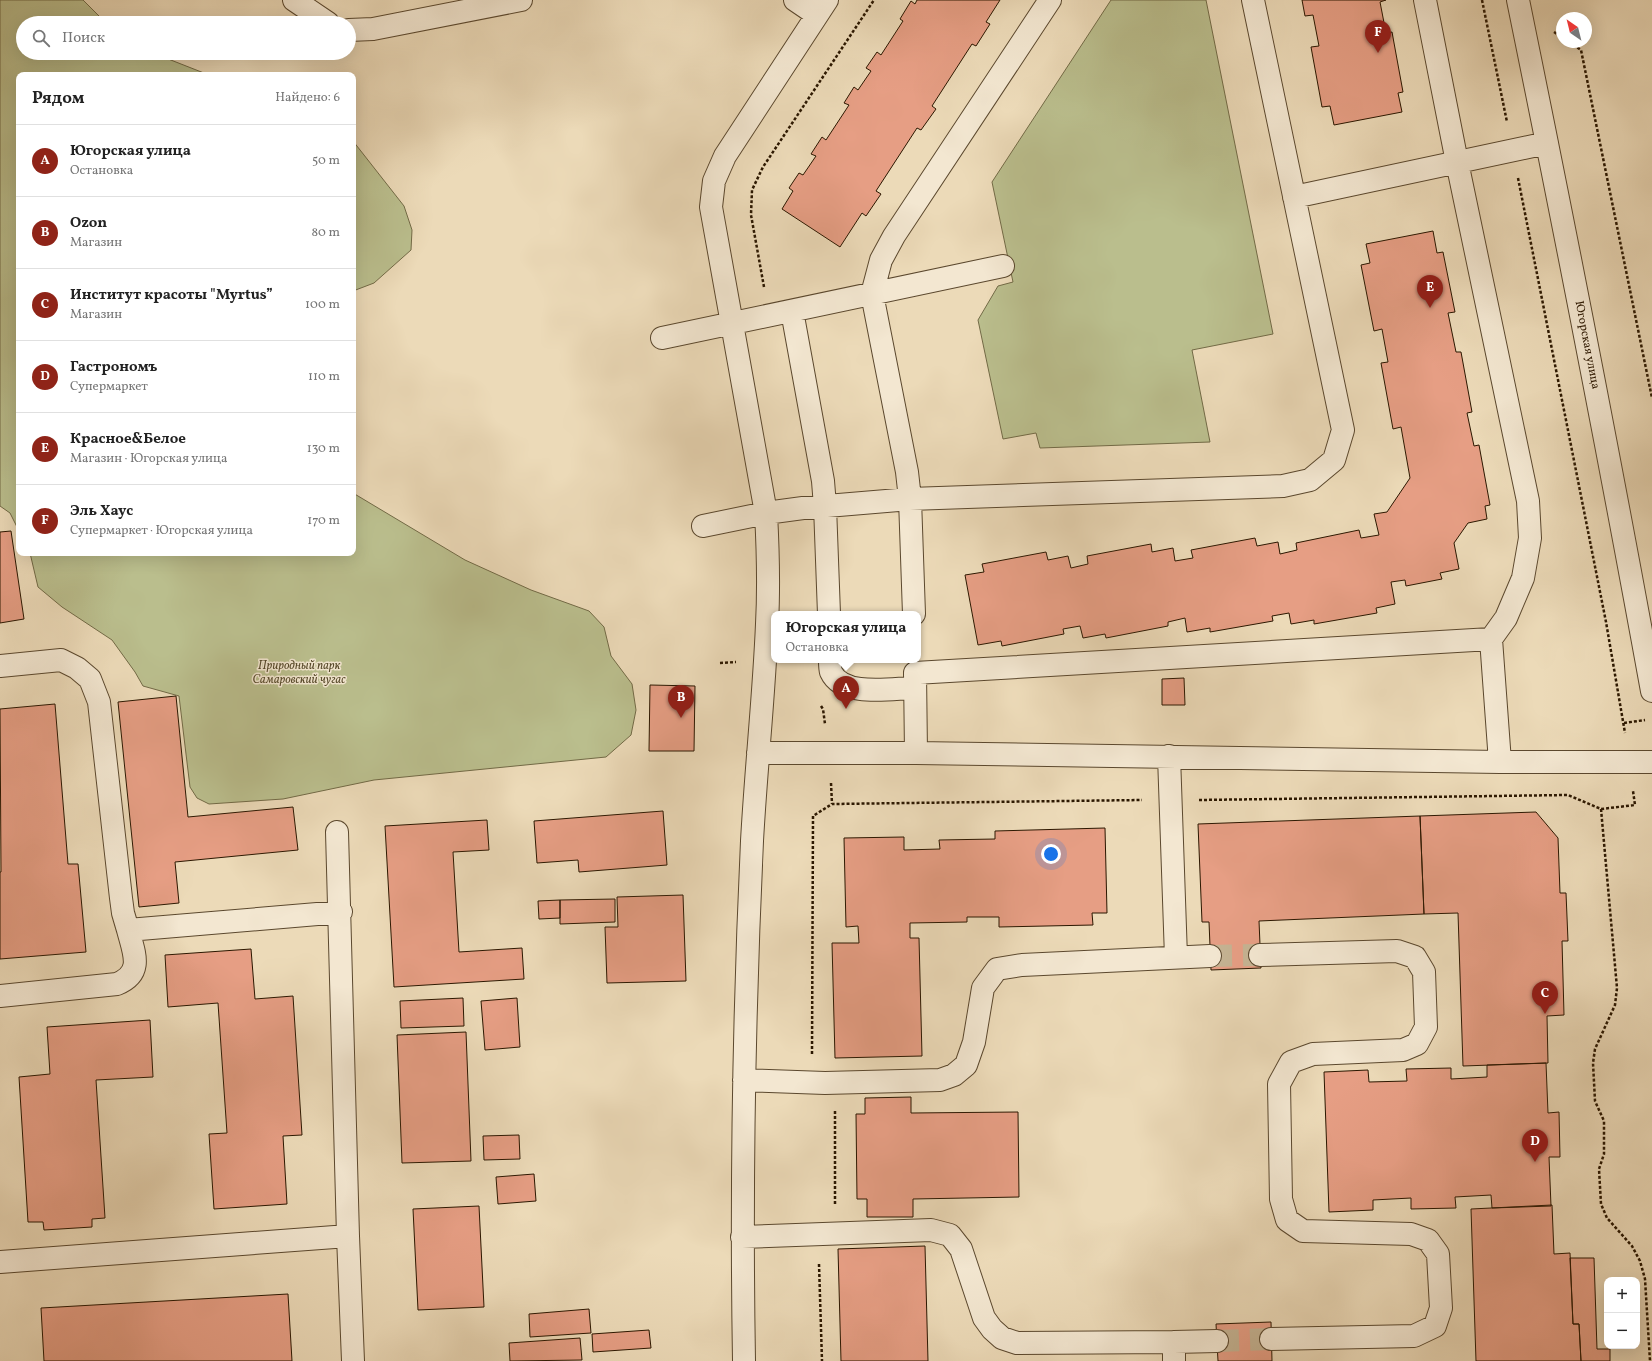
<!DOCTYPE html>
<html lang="ru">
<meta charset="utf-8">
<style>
:root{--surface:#fff;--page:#f2f2f2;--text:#222;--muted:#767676;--line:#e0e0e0;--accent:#8f2418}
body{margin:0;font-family:Vollkorn,serif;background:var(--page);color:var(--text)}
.controls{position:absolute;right:12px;bottom:12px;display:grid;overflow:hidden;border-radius:8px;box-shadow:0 4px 16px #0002}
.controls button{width:36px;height:36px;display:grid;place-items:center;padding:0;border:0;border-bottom:1px solid var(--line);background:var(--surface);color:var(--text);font:20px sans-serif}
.compass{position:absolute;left:1556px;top:12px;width:36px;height:36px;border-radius:50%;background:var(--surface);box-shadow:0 4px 16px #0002;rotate:325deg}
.you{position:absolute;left:1051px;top:854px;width:14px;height:14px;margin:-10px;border:3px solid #fff;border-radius:50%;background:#1a73e8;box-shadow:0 0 0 6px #1a73e833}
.badge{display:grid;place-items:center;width:26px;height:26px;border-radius:50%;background:var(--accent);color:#fff;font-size:13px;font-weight:700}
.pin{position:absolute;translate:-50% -33px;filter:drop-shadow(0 1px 2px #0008)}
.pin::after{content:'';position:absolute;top:21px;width:14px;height:12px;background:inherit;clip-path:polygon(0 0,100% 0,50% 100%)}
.popup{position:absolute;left:771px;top:611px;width:150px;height:52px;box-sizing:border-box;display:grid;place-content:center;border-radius:8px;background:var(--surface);filter:drop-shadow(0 1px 3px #0005);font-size:13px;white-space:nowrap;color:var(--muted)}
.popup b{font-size:15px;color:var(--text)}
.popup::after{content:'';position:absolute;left:50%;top:100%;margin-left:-8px;border:8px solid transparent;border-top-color:var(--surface)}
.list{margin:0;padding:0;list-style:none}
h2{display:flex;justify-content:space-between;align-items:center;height:52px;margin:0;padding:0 16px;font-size:17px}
h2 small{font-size:13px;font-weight:400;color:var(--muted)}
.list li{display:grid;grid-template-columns:26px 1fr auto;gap:12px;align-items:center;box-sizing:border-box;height:72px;padding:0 16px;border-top:1px solid var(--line)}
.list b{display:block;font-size:15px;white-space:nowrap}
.list p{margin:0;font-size:13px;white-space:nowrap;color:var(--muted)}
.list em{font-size:13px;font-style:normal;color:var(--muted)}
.icon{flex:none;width:22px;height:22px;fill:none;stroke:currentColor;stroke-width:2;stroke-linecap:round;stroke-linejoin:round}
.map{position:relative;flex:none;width:1652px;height:1361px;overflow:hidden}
.search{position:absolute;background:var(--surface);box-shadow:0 4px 16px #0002;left:16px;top:16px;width:340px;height:44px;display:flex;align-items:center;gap:10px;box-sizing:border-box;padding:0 14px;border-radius:22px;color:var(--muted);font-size:15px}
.panel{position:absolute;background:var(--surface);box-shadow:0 4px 16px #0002;left:16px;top:72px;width:340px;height:484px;border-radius:8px}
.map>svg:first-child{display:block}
.green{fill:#babe8d;stroke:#726a46}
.building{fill:#e69e84;stroke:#2b1700}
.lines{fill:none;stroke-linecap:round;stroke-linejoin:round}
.minor-tunnel{stroke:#c5b393;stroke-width:22;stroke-dasharray:22 11;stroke-linecap:butt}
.minor-casing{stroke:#5b482e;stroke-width:24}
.path{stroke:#2b1700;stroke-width:2.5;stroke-dasharray:3 2;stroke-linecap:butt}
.minor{stroke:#f3e7d1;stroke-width:22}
.labels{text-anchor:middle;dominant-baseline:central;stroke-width:3;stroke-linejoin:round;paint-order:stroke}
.street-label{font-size:12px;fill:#2b1700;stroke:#f3e7d1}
.park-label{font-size:12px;font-style:italic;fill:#56492a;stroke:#f3e7d1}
</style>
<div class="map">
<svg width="1652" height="1361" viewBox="0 0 1652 1361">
<rect width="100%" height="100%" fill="#ecdab8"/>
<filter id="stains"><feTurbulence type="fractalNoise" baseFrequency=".005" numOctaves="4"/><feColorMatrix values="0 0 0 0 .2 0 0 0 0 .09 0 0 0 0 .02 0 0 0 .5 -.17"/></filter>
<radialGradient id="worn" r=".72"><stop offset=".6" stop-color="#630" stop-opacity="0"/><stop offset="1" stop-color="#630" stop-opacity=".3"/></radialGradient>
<path class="green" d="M0,0H83L106,23H23V53H153L209,75H19V531L10,513L0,506Z
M1111,0H1206L1273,334L1192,350L1210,442L1040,448L1036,433L1003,439L978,320L998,286L1013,282L992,182Z
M353,141L404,206L412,230L411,250L374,283L353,291Z
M353,493L465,560L531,590L589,611L604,627L611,656L632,684L636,710L631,735L606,757L374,780L283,799L209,804L197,798L190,787L179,696L143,686L135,672L112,640L62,607L38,587L30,553H353Z"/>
<path class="building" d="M917,0H1000L986,22L990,24L976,46L972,44L932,106L936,109L921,130L917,128L876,191L881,194L866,216L862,213L840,247L782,209L793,191L789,188L799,173L803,175L816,156L811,154L822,137L826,140L849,105L844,103L854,87L858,90L871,71L866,68L877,52L881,55L903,21L900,19L911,1L915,4Z
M1302,0H1386L1380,2L1386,33L1392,32L1403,92L1398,93L1402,112L1334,125L1330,106L1322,107L1311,47L1319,46L1313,15L1305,16Z
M1433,231L1437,253L1443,252L1455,312L1448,313L1456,352H1461L1472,412L1467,413L1474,446L1479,445L1490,505L1485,506L1487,519L1468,523L1454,543L1459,569L1440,573L1442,579L1406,586L1405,580L1391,582L1395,604L1376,608L1377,613L1314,624V620L1291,624L1289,613L1272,616L1273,621L1210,632V628L1187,632L1185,618L1168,622V626L1106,638L1105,634L1083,638L1080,626L1063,629L1064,634L1002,646L1001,641L978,645L965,575L984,572L982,564L1046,552L1048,560L1068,556L1071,568L1088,564L1087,556L1151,544L1152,552L1173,548L1175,561L1193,558L1191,550L1255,538L1257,546L1278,542L1280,554L1297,550L1296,543L1359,530L1361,538L1379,535L1374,514L1387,512L1410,478L1401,427L1393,429L1381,363L1388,362L1382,329L1374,331L1361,265L1370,263L1366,244Z
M11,531L24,619L0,623V532Z
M1184,678L1185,705H1162V679Z
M650,685L695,686L694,751H649Z
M176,696L188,817L293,807L298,850L175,862L179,903L139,907L118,702Z
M55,704L68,864H78L86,952L0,959V872H1L0,709Z
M663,811L667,865L579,872L578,860L537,863L534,821Z
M1536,812L1558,838L1560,893H1566L1568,941H1562L1564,1015L1547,1016L1548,1063L1463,1066L1458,913L1424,914L1420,816Z
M1420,816L1424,914L1259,921L1261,968L1211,970L1209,922H1202L1198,824Z
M487,820L489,850L453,852L459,952L522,948L524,979L394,987L385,826Z
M1105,828L1107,913H1092L1093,925L999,927V917H967V922L910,923V938H919L922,1056L835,1058L832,943H859L858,926L846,927L844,838L904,837V850L940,849L939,840L995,839V831Z
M683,895L686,981L607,983L605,927H618L617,897Z
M615,899V922L560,924V900Z
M560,900V918L539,919L538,901Z
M251,949L255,999L293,996L302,1135L283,1136L287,1204L214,1209L209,1134L227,1133L218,1003L168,1007L165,955Z
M463,998L464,1026L401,1028L400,1001Z
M517,998L520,1047L485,1050L481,1001Z
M150,1020L153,1077L96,1080L105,1218L92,1219V1227L44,1230L43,1222H28L19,1077L50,1074L47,1027Z
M466,1032L471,1161L402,1163L397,1035Z
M1546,1063L1548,1113L1559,1112L1560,1157H1549L1551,1206L1492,1208L1491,1195L1455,1197L1456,1208L1411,1209V1198L1373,1200V1210L1329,1212L1324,1072L1368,1070L1369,1082L1407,1081L1406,1069L1451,1068V1079L1487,1077V1065Z
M911,1097V1113L1018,1112L1019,1197L913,1199V1217H867V1199H857L856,1114H865V1098Z
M519,1135L520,1159L484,1160L483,1136Z
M534,1174L536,1201L498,1204L496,1177Z
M1552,1205L1554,1254L1570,1253L1573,1324H1579L1581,1361H1476L1471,1209Z
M479,1206L484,1307L418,1310L413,1209Z
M925,1246L928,1361H841L838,1249Z
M1570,1258H1594L1597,1349H1610V1361H1581L1579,1324H1573Z
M288,1294L292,1361H44L41,1308Z
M589,1309L591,1333L530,1337L529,1314Z
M1271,1322L1272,1361H1218L1216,1324Z
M649,1330L651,1348L593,1352L592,1334Z
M580,1338L582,1360L510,1361L509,1343Z"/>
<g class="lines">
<path class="minor-tunnel" d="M1210,956L1260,955
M1217,1341L1271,1339"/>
<g class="minor-casing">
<path id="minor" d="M294,0L328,23
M795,0L817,15
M1518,0C1565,230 1610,460 1652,691
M349,30L373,29L521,0
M1294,197L1547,143
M792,311L823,481L825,506L829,614
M662,338L1003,266
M703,526L766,513L803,508L910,499L1283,486L1310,480L1334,460L1343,430L1253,0
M914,614L910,499L907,472L872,294L881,260L894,236L1050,0
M1491,639L1500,762
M830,660C830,663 830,669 831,672C843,698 893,688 915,688
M0,666L61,660L77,668L90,679L99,702L121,898L123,913L128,930
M915,673L1491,639L1506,618L1523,578L1530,538L1528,501L1457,162L1425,0
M915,673L916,753
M758,753H916L1500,762H1652
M1169,756L1176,957
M337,832L348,1236
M1260,955L1397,951L1415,957L1424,972L1426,1027L1417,1044L1403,1050L1313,1054L1291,1062L1279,1084L1281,1199L1287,1220L1303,1231L1411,1234L1428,1240L1438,1254L1441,1308L1435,1326L1414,1336L1271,1339
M0,996L117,984C144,973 134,953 128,930L341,912
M744,1080L825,1083L940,1080L954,1075L966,1065L974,1042L983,988L997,969L1022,965L1210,956
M742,1237L931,1230L950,1235L961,1249L984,1318L992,1329L1002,1338L1017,1343L1174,1342V1361
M0,1262L348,1236L353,1361
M1174,1342L1217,1341
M744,1361C741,1187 744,1014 752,841C756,768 764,696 767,624C769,587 768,550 766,513L711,207L714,181L725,156L827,0"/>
</g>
<path class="path" d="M1482,0L1507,122
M1554,32L1562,37
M1569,42L1581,50L1652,398
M1518,178L1606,622L1625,733
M764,287L751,215L752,190L763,167L874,0
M720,663L736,662
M821,706L823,709L825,724
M1624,723L1645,720
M831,783L832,804
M1199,800L1568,795L1601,809L1635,805L1633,791
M1601,809L1617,988L1615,1005L1595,1049L1593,1063L1595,1101L1604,1121V1154L1599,1169L1601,1204L1607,1218L1632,1246L1640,1261L1645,1279L1650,1361
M812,1054L813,816L832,804L1142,800
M835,1111V1204
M819,1264L822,1361"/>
<use href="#minor" class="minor"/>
</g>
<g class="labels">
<g class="street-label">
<text transform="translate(1587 345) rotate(79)">Югорская улица</text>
</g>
<g class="park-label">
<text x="299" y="666">Природный парк<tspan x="299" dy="14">Самаровский чугас</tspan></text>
</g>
</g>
<rect width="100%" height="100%" filter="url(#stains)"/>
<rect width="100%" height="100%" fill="url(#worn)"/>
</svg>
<div class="controls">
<button>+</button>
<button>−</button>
</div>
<svg class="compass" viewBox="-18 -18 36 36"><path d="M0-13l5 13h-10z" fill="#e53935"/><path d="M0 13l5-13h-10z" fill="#767676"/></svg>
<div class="you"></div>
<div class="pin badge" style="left:846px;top:709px">A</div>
<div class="popup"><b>Югорская улица</b>Остановка</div>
<div class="pin badge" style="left:681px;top:718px">B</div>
<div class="pin badge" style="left:1545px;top:1014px">C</div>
<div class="pin badge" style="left:1535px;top:1162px">D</div>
<div class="pin badge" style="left:1430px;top:308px">E</div>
<div class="pin badge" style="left:1378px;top:53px">F</div>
<div class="search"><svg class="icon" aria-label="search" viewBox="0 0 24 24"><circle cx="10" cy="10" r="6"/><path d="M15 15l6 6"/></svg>Поиск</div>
<section class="panel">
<h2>Рядом<small>Найдено: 6</small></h2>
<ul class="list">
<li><span class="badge">A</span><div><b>Югорская улица</b><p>Остановка</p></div><em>50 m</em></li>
<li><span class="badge">B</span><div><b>Ozon</b><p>Магазин</p></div><em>80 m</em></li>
<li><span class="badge">C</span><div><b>Институт красоты &quot;Myrtus”</b><p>Магазин</p></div><em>100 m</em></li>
<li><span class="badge">D</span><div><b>Гастрономъ</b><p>Супермаркет</p></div><em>110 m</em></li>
<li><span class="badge">E</span><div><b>Красное&amp;Белое</b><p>Магазин · Югорская улица</p></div><em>130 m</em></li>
<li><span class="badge">F</span><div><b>Эль Хаус</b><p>Супермаркет · Югорская улица</p></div><em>170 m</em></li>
</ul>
</section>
</div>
